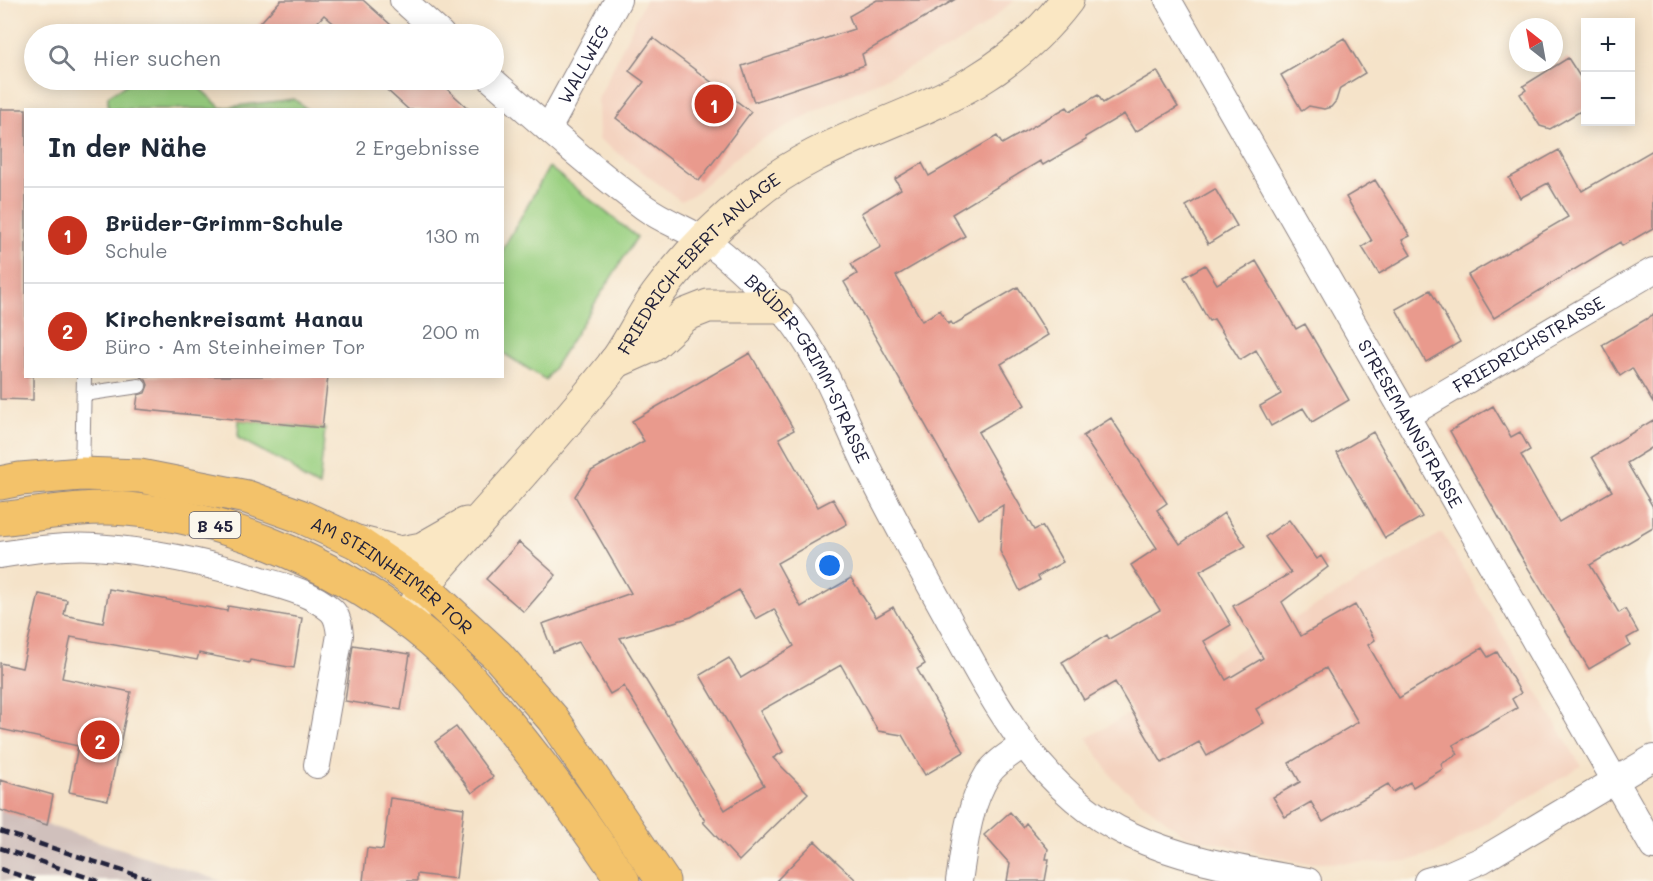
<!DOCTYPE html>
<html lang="de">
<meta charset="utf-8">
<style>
:root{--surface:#fff;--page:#f2f2f3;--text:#1f2937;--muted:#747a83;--line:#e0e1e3;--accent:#c8321e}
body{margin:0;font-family:Mali,sans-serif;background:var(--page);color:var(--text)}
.controls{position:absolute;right:18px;top:18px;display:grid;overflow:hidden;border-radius:0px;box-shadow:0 3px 15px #0003}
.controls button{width:54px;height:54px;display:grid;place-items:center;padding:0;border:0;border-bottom:2px solid var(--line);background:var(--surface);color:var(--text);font:30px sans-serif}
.compass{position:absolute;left:1509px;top:18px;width:54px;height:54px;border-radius:50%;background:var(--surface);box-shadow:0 3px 15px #0003;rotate:329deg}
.you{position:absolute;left:830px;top:566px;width:21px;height:21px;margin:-15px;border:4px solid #fff;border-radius:50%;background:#1a73e8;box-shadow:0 0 0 9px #1a73e833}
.badge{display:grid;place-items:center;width:39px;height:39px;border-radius:50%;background:var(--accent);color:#fff;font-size:20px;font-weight:700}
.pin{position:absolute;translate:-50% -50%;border:3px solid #fff;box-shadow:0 2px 6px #0006}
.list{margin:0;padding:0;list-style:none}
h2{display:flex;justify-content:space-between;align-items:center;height:78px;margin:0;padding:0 24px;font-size:26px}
h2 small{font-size:20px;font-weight:400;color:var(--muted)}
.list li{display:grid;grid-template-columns:39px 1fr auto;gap:18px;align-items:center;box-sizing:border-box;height:96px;padding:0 24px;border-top:2px solid var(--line)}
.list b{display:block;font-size:22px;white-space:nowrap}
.list p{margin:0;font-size:20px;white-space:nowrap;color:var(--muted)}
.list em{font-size:20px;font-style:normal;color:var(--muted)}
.icon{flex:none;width:33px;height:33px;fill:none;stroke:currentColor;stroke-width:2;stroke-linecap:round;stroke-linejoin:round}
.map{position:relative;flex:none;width:1653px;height:881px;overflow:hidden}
.search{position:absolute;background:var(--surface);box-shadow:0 3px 15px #0003;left:24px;top:24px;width:480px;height:66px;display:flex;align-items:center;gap:15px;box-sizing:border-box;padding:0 21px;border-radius:33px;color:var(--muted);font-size:22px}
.panel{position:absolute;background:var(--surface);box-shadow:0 3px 15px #0003;left:24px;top:108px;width:480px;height:270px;border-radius:0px}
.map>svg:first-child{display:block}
.built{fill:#f4d3c0}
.industrial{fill:#d0c0bc}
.green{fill:#9ad081;stroke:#5e795e;stroke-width:1.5}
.building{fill:#e99a8d;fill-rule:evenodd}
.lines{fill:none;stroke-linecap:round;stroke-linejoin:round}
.service-casing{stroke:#8c8282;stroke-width:16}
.minor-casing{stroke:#8c8282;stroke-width:28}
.secondary-casing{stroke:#8c8282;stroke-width:35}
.primary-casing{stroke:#8c8282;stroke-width:35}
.service{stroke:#fff;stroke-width:14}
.minor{stroke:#fff;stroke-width:26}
.secondary{stroke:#fae7c3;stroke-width:33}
.primary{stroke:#f3c26a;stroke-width:33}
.rail{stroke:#22223b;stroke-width:4.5;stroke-dasharray:9 4.5;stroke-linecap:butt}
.labels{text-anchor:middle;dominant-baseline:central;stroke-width:4.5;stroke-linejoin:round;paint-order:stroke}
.shield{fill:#fbf7ec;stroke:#636270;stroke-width:1.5}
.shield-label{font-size:16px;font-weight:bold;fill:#22223b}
.street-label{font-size:18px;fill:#22223b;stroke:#fbf7ec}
</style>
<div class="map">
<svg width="1653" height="881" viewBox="0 0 1653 881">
<rect width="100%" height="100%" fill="#fbf7ec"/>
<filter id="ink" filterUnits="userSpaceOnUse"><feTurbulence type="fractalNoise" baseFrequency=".0167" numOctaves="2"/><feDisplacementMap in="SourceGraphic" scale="12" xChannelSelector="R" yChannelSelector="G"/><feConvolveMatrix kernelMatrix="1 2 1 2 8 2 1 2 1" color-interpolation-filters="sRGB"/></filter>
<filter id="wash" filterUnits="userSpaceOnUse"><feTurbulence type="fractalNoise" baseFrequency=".008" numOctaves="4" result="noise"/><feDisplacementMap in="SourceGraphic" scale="24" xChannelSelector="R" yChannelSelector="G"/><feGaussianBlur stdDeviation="1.35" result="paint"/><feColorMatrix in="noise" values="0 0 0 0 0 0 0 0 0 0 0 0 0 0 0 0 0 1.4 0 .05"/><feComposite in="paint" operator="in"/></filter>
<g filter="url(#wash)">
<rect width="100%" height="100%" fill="#f5e3c9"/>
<path class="built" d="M645,0H1014L981,29L945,50L819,109L747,148L694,194L681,201L599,139L598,99Z
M1442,533L1581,766L1440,851L1405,862L1303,863L1184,835L1114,780L1087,738Z"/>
<path class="industrial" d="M0,810L47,825L222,881H0Z"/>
<path class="green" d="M133,80H191L221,108L294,99L307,109H108V96Z
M549,167L637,237L546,380L503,353V249Z
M239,420L325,429L319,487L302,478L292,467L238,438Z"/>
<g id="blocks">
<path class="building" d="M281,0H363L401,34H346L324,15L306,34H250Z
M877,0H954L862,54L865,65L754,102L742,66L854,29L849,16Z
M653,38L751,112L699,181L616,118L644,82L629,71Z
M1344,38L1365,73L1340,88L1336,101L1331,107L1324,109L1309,106L1302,111L1281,75Z
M1568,58L1586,86V108L1550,129L1540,126L1520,94L1526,90L1523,86Z
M1157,71L1178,107L1135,132L1124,114L1085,137L1086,140L1043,165L1040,161L952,214L965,236L896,276L922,321L940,310L948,324L951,322L953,325L1018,287L1048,335L1001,364L1025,405L978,432L1034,530L1042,526L1063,562L1038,576L1040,580L1020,591L1000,551L1003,505L979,519L844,282L857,274L851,264L881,247L861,213L901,189L895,179L922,163L929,176L997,136L1002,144L1067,107L1070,111L1098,95L1103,103Z
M376,80H437L470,110H409Z
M0,109H26V376H33V400L0,399Z
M1559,150L1582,191L1653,150V228L1622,246L1620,242L1494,318L1468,275L1568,217L1548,183L1520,198L1509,178Z
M1375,180L1410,236L1402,240L1411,255L1379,274L1362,247L1372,241L1346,197Z
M1215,189L1237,226L1208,244L1186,206Z
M1256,261L1296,329L1305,324L1349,400L1312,422L1303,408L1271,426L1260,406L1281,394L1256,350L1240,360L1214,319L1209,321L1184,277L1205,265L1217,284Z
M1430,290L1460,342L1426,362L1396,309Z
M1653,315V403L1632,368L1620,376L1602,345Z
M750,353L794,430L779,438L818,507L833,499L847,524L777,563L801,607L851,578L876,617L893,607L925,664L917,669L964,752L925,775L902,735L878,731L841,665L760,711L783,752L773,758L808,793L739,861L703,822L705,821L624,686L610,694L579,642L553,652L542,624L631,593L575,496L591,471L644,441L632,421ZM739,590L756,619L774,609L794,646L741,678L729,658L700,675L764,785L725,810L620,638L691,617Z
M328,376L322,428L136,409L138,395L145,393L148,385L146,380L140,376Z
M1493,406L1511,437L1520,432L1530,450L1521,455L1559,522L1612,491L1592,457L1653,420V447L1627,463L1653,507V528L1590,565L1619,613L1625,609L1638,632L1627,638L1630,645L1589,669L1516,548L1450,431Z
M1111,418L1167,503L1157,510L1180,544L1224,513L1246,546L1200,571L1231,625L1204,641L1226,680L1263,658L1233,606L1291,573L1265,537L1289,520L1317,559L1321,556L1328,567L1282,602L1301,636L1355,605L1375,640L1368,645L1399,698L1482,648L1488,657L1497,652L1521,693L1512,699L1517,708L1453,745L1458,754L1441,764L1443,769L1413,787L1410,782L1393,792L1388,784L1323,822L1311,802L1285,817L1273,797L1300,782L1289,763L1358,722L1326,668L1256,709L1264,723L1207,756L1199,742L1162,763L1115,682L1084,700L1062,662L1107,635L1109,639L1160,610L1131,565L1157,548L1083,436Z
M1373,432L1422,517L1385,538L1337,453Z
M519,542L556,575L524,612L486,579Z
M109,589L227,611L228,606L302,618L294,668L250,660L249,663L199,653L197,660L71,637L62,678L131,692L108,800L69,792L78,746L0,729V663L22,668L39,594L67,600L64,615L103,623Z
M353,645L410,654L401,710L345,701Z
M456,727L493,777L472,793L435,742Z
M0,780L53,795L47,825L0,810Z
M390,798L464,808L456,879L417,874V881H363L367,848L383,850Z
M1010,812L1023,827L1026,823L1048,849L1046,859H1049L1045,881H1007L1010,864L984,835Z
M815,841L840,865L857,881H776Z"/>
</g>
</g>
<g filter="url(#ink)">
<use href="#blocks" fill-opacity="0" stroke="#8c8282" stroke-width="1.5"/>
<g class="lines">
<g class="service-casing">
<path id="service" d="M84,394L139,386
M82,474L84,376"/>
</g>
<g class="minor-casing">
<g id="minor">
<path d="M403,0L441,34"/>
<path id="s1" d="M1168,0L1653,847"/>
<path id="s2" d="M492,80C541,123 591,168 644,207C663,221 687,229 707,242C727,255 743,272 761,289C772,300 784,311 794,324C827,368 844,419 868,468C893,518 920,567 947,616C992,699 1039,792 1128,834C1184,861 1248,870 1308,881"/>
<path id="s3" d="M548,129L618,0"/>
<path id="s4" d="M1406,416L1653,271"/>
<path d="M0,555C31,550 64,545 95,547C153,551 210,563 265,581C287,587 313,594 331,610C338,616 339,626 340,635L317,765"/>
<path d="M959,881C965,844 968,806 988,774C997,761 1012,753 1024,744"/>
<path d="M1427,881L1448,875L1482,860L1653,758"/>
</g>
</g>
<g class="secondary-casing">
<g id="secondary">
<path d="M615,362L651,346L685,315L708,306H777"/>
<path d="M357,542L401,553L422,549L466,524"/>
<path id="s5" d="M408,622L424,588L436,570C495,502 558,435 614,364C630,343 641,317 657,295C683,259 717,225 751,197C816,141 903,124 976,81C1011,60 1042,33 1067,0"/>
</g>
</g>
<g class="primary-casing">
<g id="primary">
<path id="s6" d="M0,483L20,479L82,474L140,476L247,497L300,516L356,542L424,588L498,656L553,719L663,881"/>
<path d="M0,519C41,514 86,505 127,509C234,518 349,570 431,640C454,660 474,683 493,706C541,762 583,821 623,881"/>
</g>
</g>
<use href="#service" class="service"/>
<use href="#minor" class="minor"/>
<use href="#secondary" class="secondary"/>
<use href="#primary" class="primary"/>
<path class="rail" d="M0,831L154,881
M0,848L98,881
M0,869L37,881"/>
</g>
</g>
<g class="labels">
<rect class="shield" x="189.5" y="512" width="51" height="26" rx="4.5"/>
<g class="shield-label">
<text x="215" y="525">B 45</text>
</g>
<g class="street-label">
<text stroke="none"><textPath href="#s3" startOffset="74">WALLWEG</textPath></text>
<text stroke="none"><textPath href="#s5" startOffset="464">FRIEDRICH-EBERT-ANLAGE</textPath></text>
<text stroke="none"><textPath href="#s4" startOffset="142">FRIEDRICHSTRASSE</textPath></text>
<text stroke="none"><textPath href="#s2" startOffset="435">BRÜDER-GRIMM-STRASSE</textPath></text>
<text stroke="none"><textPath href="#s1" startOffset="488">STRESEMANNSTRASSE</textPath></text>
<text stroke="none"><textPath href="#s6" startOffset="416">AM STEINHEIMER TOR</textPath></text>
</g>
</g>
</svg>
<div class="controls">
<button>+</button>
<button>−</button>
</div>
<svg class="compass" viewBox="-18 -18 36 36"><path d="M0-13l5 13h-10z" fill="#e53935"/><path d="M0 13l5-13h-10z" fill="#747a83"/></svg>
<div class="you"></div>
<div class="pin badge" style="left:714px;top:104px">1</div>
<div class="pin badge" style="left:100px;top:740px">2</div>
<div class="search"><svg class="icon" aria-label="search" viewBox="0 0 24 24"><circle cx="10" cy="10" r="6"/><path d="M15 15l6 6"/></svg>Hier suchen</div>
<section class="panel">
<h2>In der Nähe<small>2 Ergebnisse</small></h2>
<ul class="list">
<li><span class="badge">1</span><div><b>Brüder-Grimm-Schule</b><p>Schule</p></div><em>130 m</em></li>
<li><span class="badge">2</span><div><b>Kirchenkreisamt Hanau</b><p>Büro · Am Steinheimer Tor</p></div><em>200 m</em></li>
</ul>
</section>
</div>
